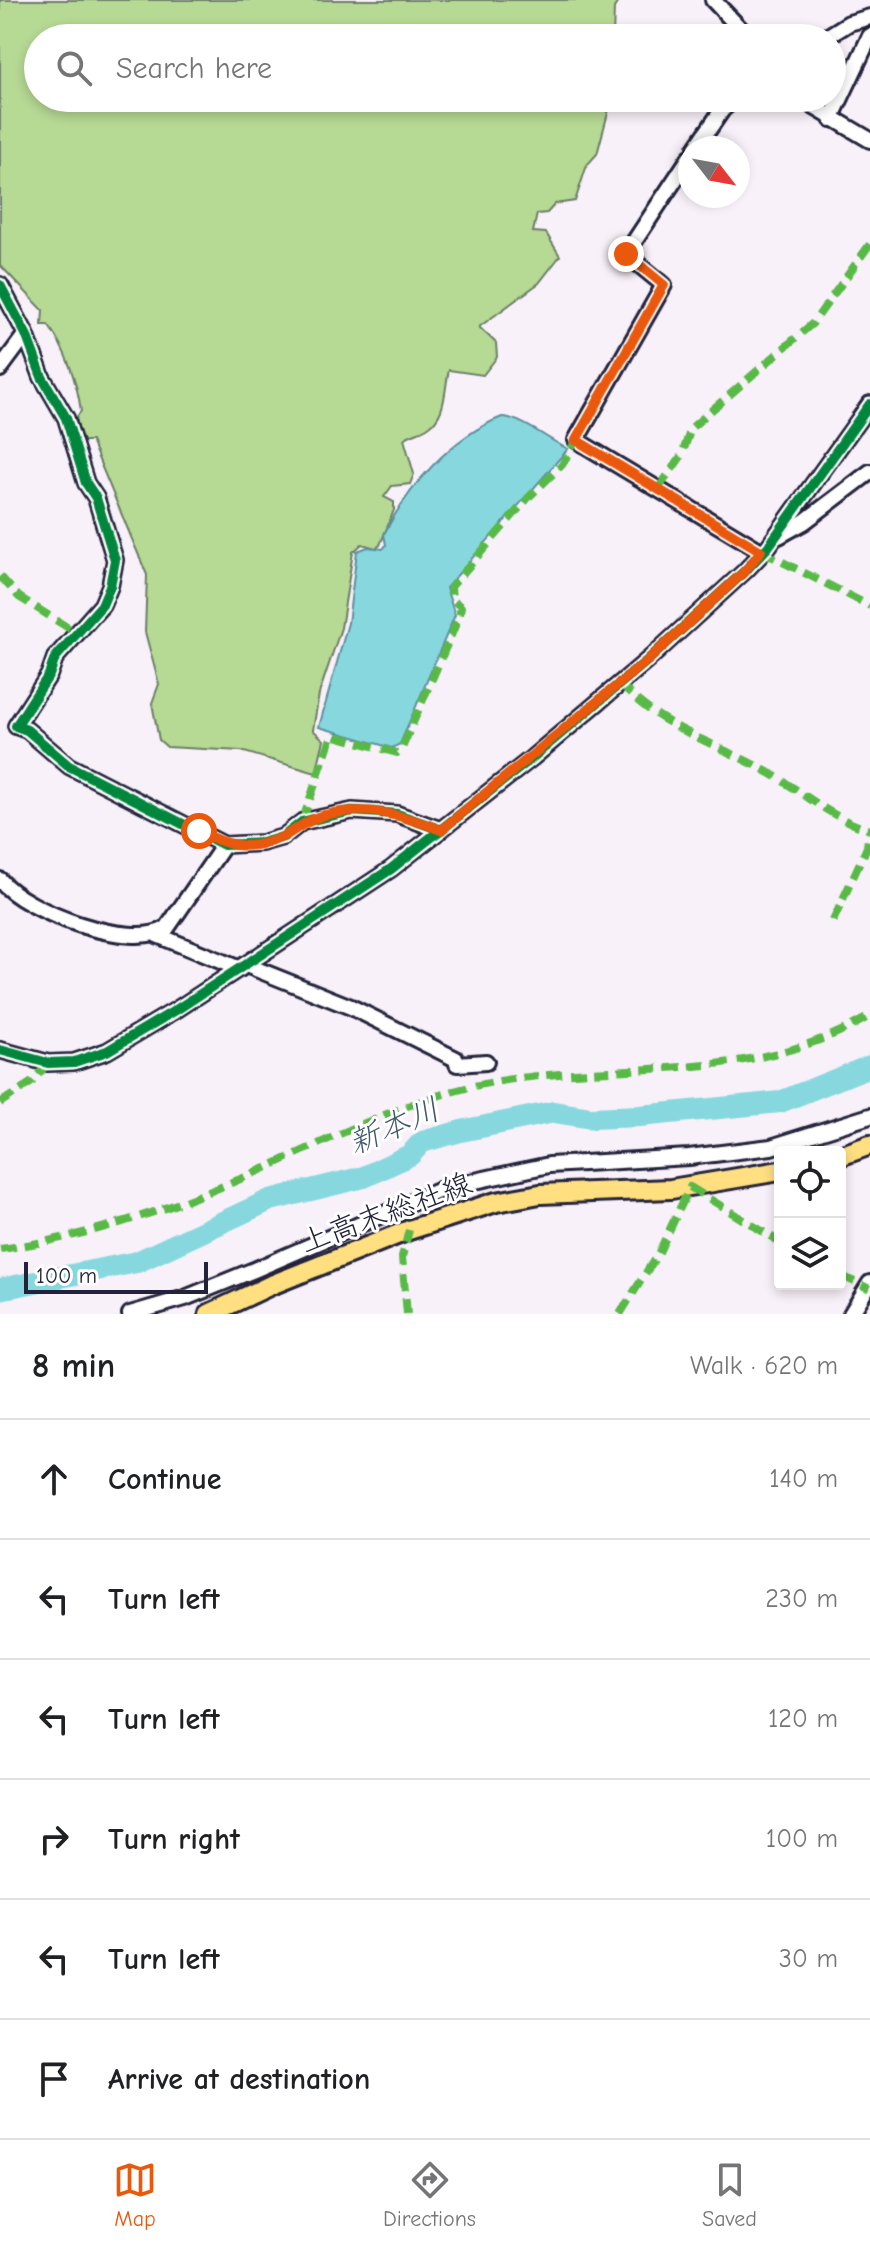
<!DOCTYPE html>
<meta charset="utf-8">
<style>
:root{--surface:#fff;--page:#f2f2f2;--text:#202124;--muted:#757577;--line:#e0e0e0;--accent:#ea580c}
body{margin:0;font-family:"Comic Neue","Klee One",sans-serif;background:var(--page);color:var(--text)}
.controls{position:absolute;right:24px;bottom:24px;display:grid;overflow:hidden;border-radius:8px;box-shadow:0 4px 12px #0003}
.controls button{width:72px;height:72px;display:grid;place-items:center;padding:0;border:0;border-bottom:2px solid var(--line);background:var(--surface);color:var(--text);font:40px sans-serif}
.compass{position:absolute;left:678px;top:136px;width:72px;height:72px;border-radius:50%;background:var(--surface);box-shadow:0 4px 12px #0003;rotate:121deg}
.scale{position:absolute;left:24px;bottom:20px;width:184px;box-sizing:border-box;padding-left:8px;border:4px solid #22223b;border-top:0;font-size:22px;line-height:28px;white-space:nowrap;color:#22223b;-webkit-text-stroke:6px #fff;paint-order:stroke}
.stop{position:absolute;width:24px;height:24px;margin:-18px;border:6px solid #ea580c;border-radius:50%;background:#fff}
.stop.end{background:#ea580c;border-color:#fff;box-shadow:0 2px 8px #0008}
.list{margin:0;padding:0;list-style:none}
h2{display:flex;justify-content:space-between;align-items:center;height:104px;margin:0;padding:0 32px;font-size:34px}
h2 small{font-size:26px;font-weight:400;color:var(--muted)}
.list li{display:grid;grid-template-columns:52px 1fr auto;gap:24px;align-items:center;box-sizing:border-box;height:120px;padding:0 32px;border-top:2px solid var(--line)}
.list b{display:block;font-size:30px;white-space:nowrap}
.list em{font-size:26px;font-style:normal;color:var(--muted)}
.icon{flex:none;width:44px;height:44px;fill:none;stroke:currentColor;stroke-width:2;stroke-linecap:round;stroke-linejoin:round}
.map{position:relative;flex:none;width:870px;height:1314px;overflow:hidden}
.search{position:absolute;background:var(--surface);box-shadow:0 4px 12px #0003;left:24px;right:24px;top:24px;height:88px;display:flex;align-items:center;gap:20px;box-sizing:border-box;padding:0 28px;border-radius:44px;color:var(--muted);font-size:30px}
.sheet{height:824px;background:var(--surface)}
nav{display:flex;justify-content:space-around;align-items:center;box-sizing:border-box;height:112px;border-top:2px solid var(--line);background:var(--surface);font-size:22px;color:var(--muted)}
nav a{display:grid;justify-items:center;gap:4px}
nav .on{color:var(--accent)}
.map>svg:first-child{display:block}
.green{fill:#b6d994;stroke:#6c7e68;stroke-width:2}
.water{fill:#87d8de;stroke:#5f8f9d;stroke-width:2}
.lines{fill:none;stroke-linecap:round;stroke-linejoin:round}
.river{stroke:#87d8de;stroke-width:22}
.minor-casing{stroke:#22223b;stroke-width:20}
.major-casing{stroke:#22223b;stroke-width:24}
.minor{stroke:#fff;stroke-width:14}
.major{stroke:#ffdf80;stroke-width:18}
.quiet{stroke:#58b947;stroke-width:8;stroke-dasharray:16 8;stroke-linecap:butt}
.cycleway-casing{stroke:#fff;stroke-width:15}
.cycleway{stroke:#00873e;stroke-width:10}
.route{stroke:#ea580c;stroke-width:10}
.labels{text-anchor:middle;dominant-baseline:central;stroke-width:6;stroke-linejoin:round;paint-order:stroke}
.street-label{font-size:30px;fill:#22223b;stroke:#fff}
.water-label{font-size:32px;font-style:italic;fill:#40596c;stroke:#fff}
</style>
<div class="map">
<svg width="870" height="1314" viewBox="0 0 870 1314">
<rect width="100%" height="100%" fill="#f9f1f9"/>
<filter id="ink" filterUnits="userSpaceOnUse"><feTurbulence type="fractalNoise" baseFrequency=".0125" numOctaves="2"/><feDisplacementMap in="SourceGraphic" scale="16" xChannelSelector="R" yChannelSelector="G"/><feConvolveMatrix kernelMatrix="1 2 1 2 8 2 1 2 1" color-interpolation-filters="sRGB"/></filter>
<g filter="url(#ink)">
<path class="green" d="M0,0H619L614,8L613,38H38V98H612L597,154L587,165L575,201L555,204L547,213L537,214L533,232L546,233L560,256L539,283L479,327L496,343L497,357L483,375L449,370C444,389 447,416 427,428C419,433 412,433 404,439L414,474L410,484L392,486L384,497L394,502V510L380,545L376,548L362,544L353,552L341,628L319,694L313,730L324,740L316,773L241,751L167,747L159,740L152,703L159,684L145,632L147,575L91,441H81L76,418L81,411C77,382 66,349 48,325H42L43,310L0,265Z"/>
<path class="water" d="M502,417C520,417 549,440 568,449L446,588L455,615L400,744L392,748L319,727L348,623L357,551L368,547L383,549L386,545L384,534C409,486 451,437 502,417Z"/>
<g class="lines">
<path class="river" d="M0,1289L137,1262L270,1200L364,1177L410,1155L422,1142L461,1131L554,1112L591,1118L640,1116L780,1102L870,1066"/>
<g class="minor-casing">
<path id="minor" d="M713,0L749,38
M825,38L849,23L870,17
M799,98L870,140
M831,119L870,36
M696,148L722,110L735,98
M690,157L626,254L664,285L576,440L761,551
M0,285L26,334L42,377L66,418L86,483L96,498L115,560L110,586L102,605L55,658L49,675L16,726L27,730L69,766L224,845L262,843L283,837L302,822L352,811L397,814L441,830
M0,369L26,334
M779,536L804,522L870,472
M0,880C25,912 132,951 167,928L224,845
M157,935L240,969
M246,965L351,1007L456,1059L457,1064L486,1062
M0,1050L48,1063L74,1062L107,1051L176,1010L391,869L532,758L648,660L745,571L768,547L870,404
M130,1314L185,1298L254,1270L447,1187L549,1165L689,1157L771,1147L870,1116
M851,1314L870,1283"/>
</g>
<g class="major-casing">
<path id="major" d="M840,1156L870,1145
M209,1314L271,1285L409,1230L496,1202L540,1194L671,1189L780,1171"/>
</g>
<use href="#minor" class="minor"/>
<use href="#major" class="major"/>
<path class="quiet" d="M658,489L682,455L691,428L813,323L870,244
M761,551L870,606
M0,576L19,597L78,634
M620,683C654,725 720,745 768,772C802,791 832,819 870,830
M302,822L332,735L397,753L402,748L459,617L461,607L452,599L451,587L528,498L562,465L576,440
M833,921L867,847L869,831
M0,1103L32,1082L48,1063
M0,1249C83,1238 161,1212 238,1180C316,1147 391,1105 474,1086C611,1056 743,1090 870,1016
M840,1275L870,1289
M407,1314L402,1257L409,1230
M620,1314L659,1252L690,1187L780,1242"/>
<g class="cycleway-casing">
<path id="cycleway" d="M0,285L26,334L42,377L66,418L86,483L96,498L115,560L110,586L102,605L55,658L49,675L16,726L27,730L69,766L224,845L262,843L283,837L302,822L352,811L397,814L441,830
M0,1050L48,1063L74,1062L107,1051L176,1010L391,869L532,758L648,660L745,571L768,547L870,404"/>
</g>
<use href="#cycleway" class="cycleway"/>
</g>
</g>
<g class="lines" filter="url(#ink)">
<path class="route" d="M199,831C227,846 250,852 282,837C297,830 307,819 325,815C365,805 404,815 441,830L648,660L745,571L761,551L576,440L664,285L626,254"/>
</g>
<g class="labels">
<g class="street-label">
<text transform="translate(386 1213) rotate(-20)">上高末総社線</text>
</g>
<g class="water-label">
<text transform="translate(394 1126) rotate(-23)">新本川</text>
</g>
</g>
</svg>
<div class="controls">
<button><svg class="icon" aria-label="locate" viewBox="0 0 24 24"><circle cx="12" cy="12" r="6"/><path d="M12 2v4M12 18v4M2 12h4M18 12h4"/></svg></button>
<button><svg class="icon" aria-label="layers" viewBox="0 0 24 24"><path d="M12 4l9 5-9 5-9-5zM3 14l9 5 9-5"/></svg></button>
</div>
<svg class="compass" viewBox="-18 -18 36 36"><path d="M0-13l5 13h-10z" fill="#e53935"/><path d="M0 13l5-13h-10z" fill="#757577"/></svg>
<div class="scale">100 m</div>
<div class="stop" style="left:199px;top:831px"></div>
<div class="stop end" style="left:626px;top:254px"></div>
<div class="search"><svg class="icon" aria-label="search" viewBox="0 0 24 24"><circle cx="10" cy="10" r="6"/><path d="M15 15l6 6"/></svg>Search here</div>
</div>
<section class="sheet">
<h2>8 min<small>Walk · 620 m</small></h2>
<ul class="list">
<li><svg class="icon" aria-label="ahead" viewBox="0 0 24 24"><path d="M12 20V5M6 11l6-6 6 6"/></svg><div><b>Continue</b></div><em>140 m</em></li>
<li><svg class="icon" aria-label="left" viewBox="0 0 24 24"><path d="M17 20v-9H6M10 6l-5 5 5 5"/></svg><div><b>Turn left</b></div><em>230 m</em></li>
<li><svg class="icon" aria-label="left" viewBox="0 0 24 24"><path d="M17 20v-9H6M10 6l-5 5 5 5"/></svg><div><b>Turn left</b></div><em>120 m</em></li>
<li><svg class="icon" aria-label="right" viewBox="0 0 24 24"><path d="M7 20v-9h11M14 6l5 5-5 5"/></svg><div><b>Turn right</b></div><em>100 m</em></li>
<li><svg class="icon" aria-label="left" viewBox="0 0 24 24"><path d="M17 20v-9H6M10 6l-5 5 5 5"/></svg><div><b>Turn left</b></div><em>30 m</em></li>
<li><svg class="icon" aria-label="arrive" viewBox="0 0 24 24"><path d="M6 21V4h12l-3 4 3 4H6"/></svg><div><b>Arrive at destination</b></div></li>
</ul>
</section>
<nav>
<a class="on"><svg class="icon" aria-label="map" viewBox="0 0 24 24"><path d="M3 6l6-2 6 2 6-2v14l-6 2-6-2-6 2zM9 4v14M15 6v14"/></svg>Map</a>
<a><svg class="icon" aria-label="directions" viewBox="0 0 24 24"><path d="M12 3l9 9-9 9-9-9zM9 14v-3h6M13 9l2 2-2 2"/></svg>Directions</a>
<a><svg class="icon" aria-label="saved" viewBox="0 0 24 24"><path d="M7 4h10v16l-5-4-5 4z"/></svg>Saved</a>
</nav>
